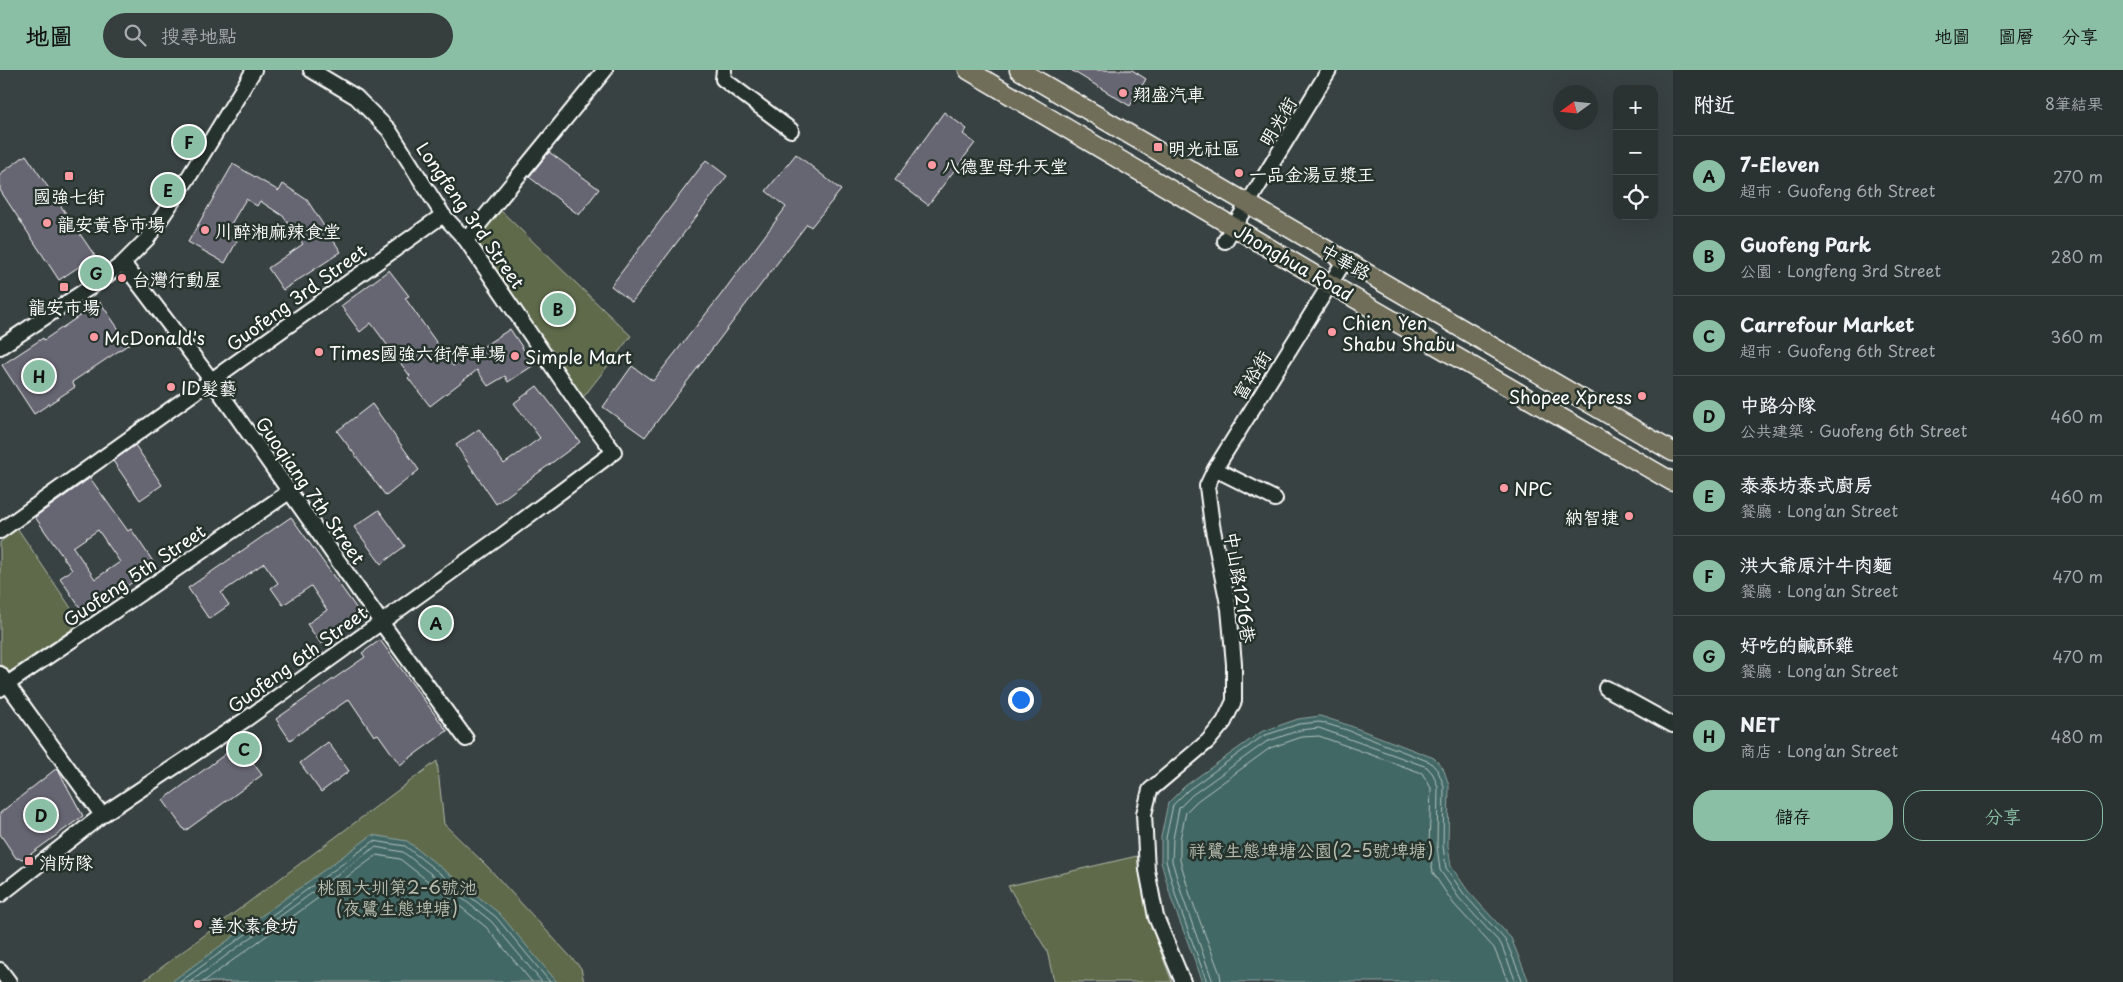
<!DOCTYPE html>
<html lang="zh-TW">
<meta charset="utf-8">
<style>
:root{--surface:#2b3232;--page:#373e3e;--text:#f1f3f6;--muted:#a6aaac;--line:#474d4d;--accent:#8abfa5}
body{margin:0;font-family:"Playpen Sans","LXGW WenKai TC",sans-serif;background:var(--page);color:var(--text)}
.controls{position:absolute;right:15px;top:15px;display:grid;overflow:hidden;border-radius:10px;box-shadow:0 5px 20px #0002}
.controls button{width:45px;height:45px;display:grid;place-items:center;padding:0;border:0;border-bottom:1px solid var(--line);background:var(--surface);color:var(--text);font:25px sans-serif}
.compass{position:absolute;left:1553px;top:15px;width:45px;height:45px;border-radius:50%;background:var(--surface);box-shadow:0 5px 20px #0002;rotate:255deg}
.you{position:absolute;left:1020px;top:629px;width:18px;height:18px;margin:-12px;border:4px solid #fff;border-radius:50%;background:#1a73e8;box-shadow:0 0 0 8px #1a73e833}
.badge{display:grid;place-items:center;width:32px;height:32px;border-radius:50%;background:var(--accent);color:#111;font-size:16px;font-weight:700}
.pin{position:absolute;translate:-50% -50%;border:2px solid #fff;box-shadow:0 1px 5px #0006}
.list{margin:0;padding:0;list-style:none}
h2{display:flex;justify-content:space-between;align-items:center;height:65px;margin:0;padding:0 20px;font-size:21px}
h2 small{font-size:16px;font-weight:400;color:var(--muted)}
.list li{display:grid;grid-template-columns:32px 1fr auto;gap:15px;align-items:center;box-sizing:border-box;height:80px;padding:0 20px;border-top:1px solid var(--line)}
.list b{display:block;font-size:19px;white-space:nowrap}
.list p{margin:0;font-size:16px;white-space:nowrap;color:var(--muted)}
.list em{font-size:16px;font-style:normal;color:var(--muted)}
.actions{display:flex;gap:10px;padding:15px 20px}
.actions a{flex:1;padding:11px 0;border:1px solid var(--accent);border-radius:20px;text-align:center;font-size:18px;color:var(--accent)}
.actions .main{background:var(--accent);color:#111}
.icon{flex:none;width:28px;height:28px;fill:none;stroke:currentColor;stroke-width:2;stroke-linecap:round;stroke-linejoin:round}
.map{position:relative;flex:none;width:1673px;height:912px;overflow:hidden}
header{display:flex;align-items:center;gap:30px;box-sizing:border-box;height:70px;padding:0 25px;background:var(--accent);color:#111}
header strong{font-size:24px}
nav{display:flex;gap:28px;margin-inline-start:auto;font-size:18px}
.search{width:350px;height:45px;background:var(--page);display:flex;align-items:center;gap:12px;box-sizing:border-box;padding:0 18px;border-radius:28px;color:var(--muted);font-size:19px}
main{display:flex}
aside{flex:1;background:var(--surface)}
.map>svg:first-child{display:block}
.green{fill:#5f6b4c;stroke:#afb5a6}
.water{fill:#426865;stroke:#8ea4a3}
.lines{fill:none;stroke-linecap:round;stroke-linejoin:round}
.shore{stroke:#b3c3c1;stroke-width:1}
.building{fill:#666572;stroke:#fff;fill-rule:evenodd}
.minor-casing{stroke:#fff;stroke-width:18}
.major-casing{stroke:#fff;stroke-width:21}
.minor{stroke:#26332d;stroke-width:14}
.major{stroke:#706e59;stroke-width:18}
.poi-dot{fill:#ff9aa2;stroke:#26332d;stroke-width:2}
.labels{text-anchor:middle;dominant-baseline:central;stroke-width:5;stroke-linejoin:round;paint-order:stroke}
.poi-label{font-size:18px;fill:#fff;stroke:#26332d;text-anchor:start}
.street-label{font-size:18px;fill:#fff;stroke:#26332d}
.park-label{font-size:18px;fill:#b7bcae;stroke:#26332d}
</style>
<header>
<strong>地圖</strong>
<div class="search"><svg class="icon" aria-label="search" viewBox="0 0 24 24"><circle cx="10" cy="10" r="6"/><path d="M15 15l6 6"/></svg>搜尋地點</div>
<nav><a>地圖</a><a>圖層</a><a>分享</a></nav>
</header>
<main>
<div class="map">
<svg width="1673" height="912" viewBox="0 0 1673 912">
<rect width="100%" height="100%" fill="#394242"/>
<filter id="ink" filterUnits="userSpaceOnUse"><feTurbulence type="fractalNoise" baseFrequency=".02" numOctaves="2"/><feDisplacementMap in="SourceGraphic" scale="10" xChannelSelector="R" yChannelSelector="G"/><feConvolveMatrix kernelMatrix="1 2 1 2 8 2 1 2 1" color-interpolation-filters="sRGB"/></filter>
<g filter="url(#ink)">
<path class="green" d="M495,135L631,266L578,334L466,170Z
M18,459L81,553L6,604L0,595V472Z
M437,691L444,754L486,795L581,898L584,912H142Z
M1137,786L1154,864L1172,912H1054L1047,881L1008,816Z"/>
<path class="water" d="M1320,646L1348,655L1434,688L1443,698L1449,715L1448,776L1451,796L1468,821L1511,868L1529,912H1203L1172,831L1161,792V767L1168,733L1185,716L1261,662L1298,649Z
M372,765L407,771L499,843L557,912H171Z"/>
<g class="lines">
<path class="shore" d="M180,912L374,771L405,776L496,847L550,912
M190,912L375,777L403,782L491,851L542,912
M203,912L377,785L400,789L486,857L532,912
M1207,912L1177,830L1166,791V768L1173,735L1188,720L1263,666L1299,654L1320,652L1347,660L1430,692L1438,701L1444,716L1443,776L1446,798L1464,824L1506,871L1523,912
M1213,912L1183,828L1172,791L1173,769L1179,738L1192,725L1266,672L1300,660L1319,658L1427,697L1433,704L1438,717L1437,776L1440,800L1459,828L1501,874L1516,912
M1221,912L1220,904L1190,825L1180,790V769L1186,742L1197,731L1270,678L1302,667L1319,666L1422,703L1431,718L1429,777L1433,803L1453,833L1494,878L1508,912"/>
</g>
<path class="building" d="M1071,0H1132L1146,9L1130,36Z
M944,42L967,59L963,64L975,73L928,135L895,110Z
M549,82L599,119L579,145L529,107Z
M796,84L841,120L811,157L807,154L645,367L603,337L632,296L653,311L720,226L786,137L766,121Z
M26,85L95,186L59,210L0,120V104Z
M706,90L727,106L632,232L611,216Z
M233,94L279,121L283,114L307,130L341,182L283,220L268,198L303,174L283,146L260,131L257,136L246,129L225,164L237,171L225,193L188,172Z
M389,200L409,226L405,228L453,296L510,259L534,295L508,312L505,306L488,316L477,300L430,336L408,308L410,306L371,253L360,262L341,236Z
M100,232L129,274L72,312L75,317L34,344L2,295L43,268L44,270Z
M537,316L580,372L496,434L456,375L479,359L504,394L540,368L514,333Z
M372,334L419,400L386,426L337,361Z
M135,375L162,415L140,430L113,391Z
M90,408L128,461L131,459L156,496L85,545L60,508L72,500L35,447ZM98,460L120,492L95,509L73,477Z
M379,440L405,476L381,494L354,457Z
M291,447L362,546L321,574L307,554L327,540L311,516L283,535L271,518L278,513L264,493L221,523L229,535L209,549L188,518Z
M380,570L447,661L400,695L378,664L374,666L349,629L290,670L276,649L365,587L362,583Z
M328,672L349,701L321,722L300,693Z
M239,674L262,705L185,761L163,730Z
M57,698L83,746L24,789L16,788L0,764V743Z"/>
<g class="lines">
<g class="minor-casing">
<path id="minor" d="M724,0L723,9L791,60
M466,170L605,0
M1225,171L1329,0
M123,193L212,311L381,552L466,669
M0,277L101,210L123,193L147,169L190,105L254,0
M1215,399L1275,429
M0,461L443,145
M0,604L102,745
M1606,618L1673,655
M0,619L289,422
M0,825L102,745L245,650L500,467L614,382L578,334L466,170L443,145L389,60L356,27L311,0
M0,900L9,912
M1183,912L1156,847L1147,800L1144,744L1150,720L1208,671L1224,652L1234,631V594L1229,539L1212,455L1207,416L1215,399L1345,190"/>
</g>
<g class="major-casing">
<path id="major" d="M968,0L1330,214L1673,412
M1019,0L1673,382"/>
</g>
<use href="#minor" class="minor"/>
<use href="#major" class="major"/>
</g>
</g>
<g class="poi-dot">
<circle cx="1123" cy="23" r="5"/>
<rect x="1153" y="72" width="10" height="10" rx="2.5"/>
<circle cx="932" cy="95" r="5"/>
<circle cx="1239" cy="103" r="5"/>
<rect x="64" y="101" width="10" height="10" rx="2.5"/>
<circle cx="47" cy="153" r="5"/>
<circle cx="205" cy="160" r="5"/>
<circle cx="122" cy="208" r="5"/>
<rect x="59" y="212" width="10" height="10" rx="2.5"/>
<circle cx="1332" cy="262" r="5"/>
<circle cx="94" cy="267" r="5"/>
<circle cx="319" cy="282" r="5"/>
<circle cx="515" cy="286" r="5"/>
<circle cx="171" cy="317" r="5"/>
<circle cx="1642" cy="326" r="5"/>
<circle cx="1504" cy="418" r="5"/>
<circle cx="1629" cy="446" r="5"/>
<rect x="24" y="786" width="10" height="10" rx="2.5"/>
<circle cx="198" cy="854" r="5"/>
</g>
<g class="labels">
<g class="poi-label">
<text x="1133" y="23">翔盛汽車</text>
<text x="1168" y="77">明光社區</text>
<text x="942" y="95">八德聖母升天堂</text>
<text x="1249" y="103">一品金湯豆漿王</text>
<text x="69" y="125" text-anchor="middle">國強七街</text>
<text x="57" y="153">龍安黃昏市場</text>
<text x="215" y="160">川醉湘麻辣食堂</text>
<text x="132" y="208">台灣行動屋</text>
<text x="64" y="236" text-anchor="middle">龍安市場</text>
<text x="1342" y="252">Chien Yen<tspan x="1342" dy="21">Shabu Shabu</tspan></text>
<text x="104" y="267">McDonald's</text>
<text x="329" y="282">Times國強六街停車場</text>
<text x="525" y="286">Simple Mart</text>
<text x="181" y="317">ID髮藝</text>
<text x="1632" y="326" text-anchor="end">Shopee Xpress</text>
<text x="1514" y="418">NPC</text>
<text x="1619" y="446" text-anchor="end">納智捷</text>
<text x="39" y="791">消防隊</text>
<text x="208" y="854">善水素食坊</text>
</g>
<g class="street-label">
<text transform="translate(1277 51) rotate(-59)">明光街</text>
<text transform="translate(471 145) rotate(55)">Longfeng 3rd Street</text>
<text transform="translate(1346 191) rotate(30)">中華路</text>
<text transform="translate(1294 192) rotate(30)">Jhonghua Road</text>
<text transform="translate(296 227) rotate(-36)">Guofeng 3rd Street</text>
<text transform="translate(1251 305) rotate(-58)">富裕街</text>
<text transform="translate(311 420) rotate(55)">Guoqiang 7th Street</text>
<text transform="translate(134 505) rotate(-34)">Guofeng 5th Street</text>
<text transform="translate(1241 517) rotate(81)">中山路1216巷</text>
<text transform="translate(297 589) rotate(-36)">Guofeng 6th Street</text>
</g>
<g class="park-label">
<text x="1311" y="779">祥鷺生態埤塘公園(2-5號埤塘)</text>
<text x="397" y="816">桃園大圳第2-6號池<tspan x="397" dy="21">(夜鷺生態埤塘)</tspan></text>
</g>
</g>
</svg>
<div class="controls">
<button>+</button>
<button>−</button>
<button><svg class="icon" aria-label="locate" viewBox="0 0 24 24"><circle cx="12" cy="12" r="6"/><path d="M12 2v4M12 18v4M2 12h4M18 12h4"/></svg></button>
</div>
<svg class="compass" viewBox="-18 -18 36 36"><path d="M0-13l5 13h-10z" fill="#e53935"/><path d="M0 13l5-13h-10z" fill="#a6aaac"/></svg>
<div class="you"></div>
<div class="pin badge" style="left:436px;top:553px">A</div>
<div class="pin badge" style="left:558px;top:239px">B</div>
<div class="pin badge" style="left:244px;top:679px">C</div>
<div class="pin badge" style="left:41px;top:745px">D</div>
<div class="pin badge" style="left:168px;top:120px">E</div>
<div class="pin badge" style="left:189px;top:72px">F</div>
<div class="pin badge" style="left:96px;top:203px">G</div>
<div class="pin badge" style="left:39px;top:306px">H</div>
</div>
<aside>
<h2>附近<small>8筆結果</small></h2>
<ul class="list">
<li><span class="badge">A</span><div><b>7-Eleven</b><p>超市 · Guofeng 6th Street</p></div><em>270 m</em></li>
<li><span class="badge">B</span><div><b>Guofeng Park</b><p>公園 · Longfeng 3rd Street</p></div><em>280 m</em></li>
<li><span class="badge">C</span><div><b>Carrefour Market</b><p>超市 · Guofeng 6th Street</p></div><em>360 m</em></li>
<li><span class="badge">D</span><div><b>中路分隊</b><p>公共建築 · Guofeng 6th Street</p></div><em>460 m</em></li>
<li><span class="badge">E</span><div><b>泰泰坊泰式廚房</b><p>餐廳 · Long'an Street</p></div><em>460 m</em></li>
<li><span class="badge">F</span><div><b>洪大爺原汁牛肉麵</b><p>餐廳 · Long'an Street</p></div><em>470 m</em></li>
<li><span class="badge">G</span><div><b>好吃的鹹酥雞</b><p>餐廳 · Long'an Street</p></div><em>470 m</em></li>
<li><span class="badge">H</span><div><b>NET</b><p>商店 · Long'an Street</p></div><em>480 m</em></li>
</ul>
<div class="actions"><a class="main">儲存</a><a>分享</a></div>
</aside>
</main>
